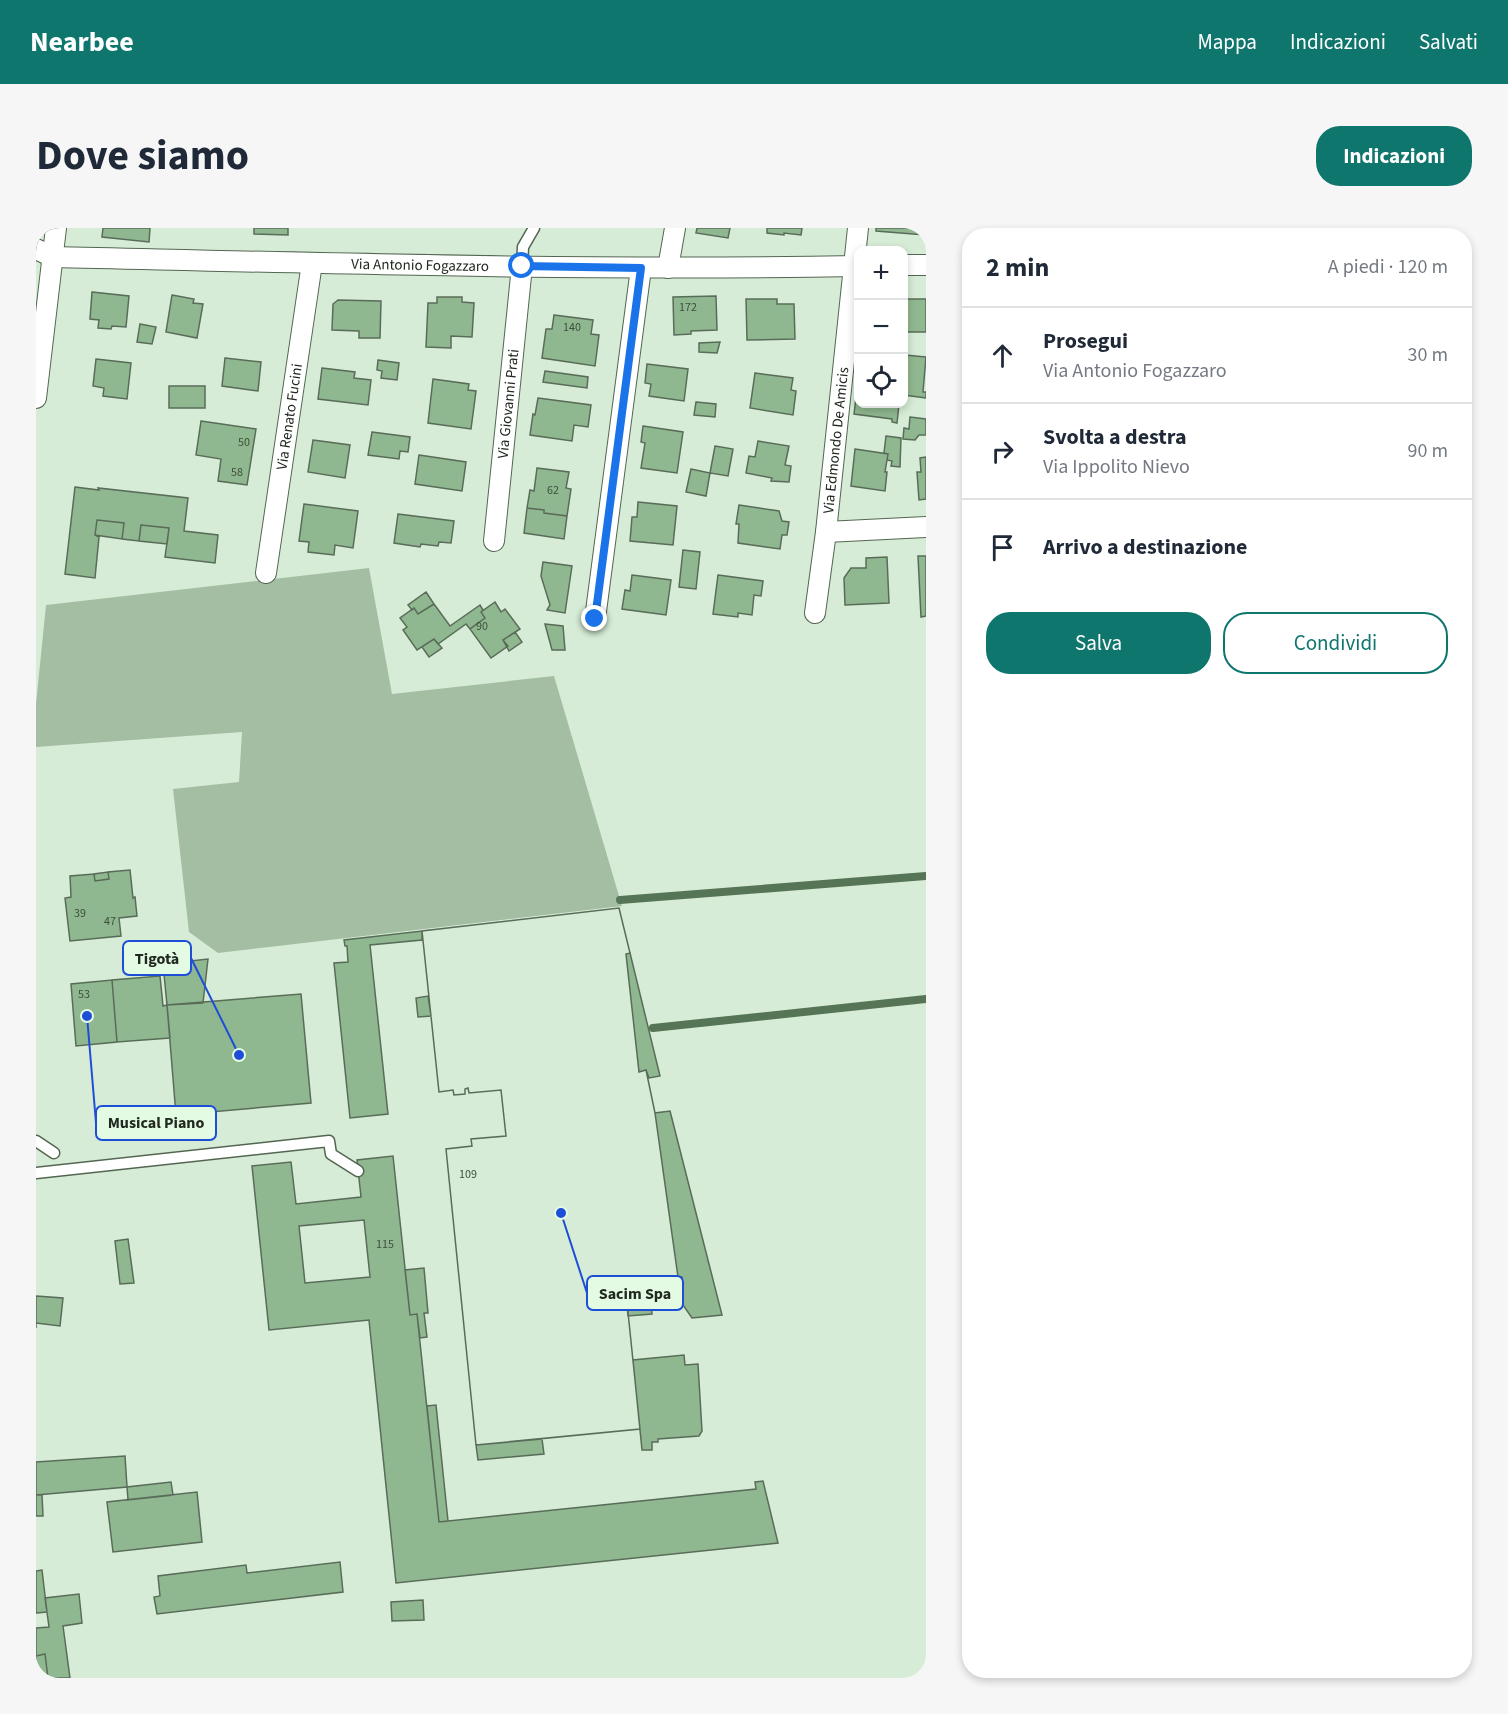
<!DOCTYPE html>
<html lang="it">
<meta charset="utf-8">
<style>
:root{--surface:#fff;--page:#f6f6f7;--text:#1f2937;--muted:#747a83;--line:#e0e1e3;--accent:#0f766e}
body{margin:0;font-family:"Source Sans 3",sans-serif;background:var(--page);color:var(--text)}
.controls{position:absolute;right:18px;top:18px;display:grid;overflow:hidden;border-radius:12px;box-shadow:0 3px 9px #0003}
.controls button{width:54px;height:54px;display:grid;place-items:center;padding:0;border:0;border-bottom:2px solid var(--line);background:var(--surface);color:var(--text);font:30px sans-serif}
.stop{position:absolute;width:18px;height:18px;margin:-14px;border:4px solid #1a73e8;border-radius:50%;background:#fff}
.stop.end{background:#1a73e8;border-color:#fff;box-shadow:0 2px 6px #0008}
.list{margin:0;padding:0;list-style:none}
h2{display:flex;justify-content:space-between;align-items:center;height:78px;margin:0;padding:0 24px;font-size:26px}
h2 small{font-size:20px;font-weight:400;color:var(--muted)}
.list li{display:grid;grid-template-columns:39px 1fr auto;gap:18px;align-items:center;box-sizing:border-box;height:96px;padding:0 24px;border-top:2px solid var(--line)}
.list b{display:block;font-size:22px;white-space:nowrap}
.list p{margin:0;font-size:20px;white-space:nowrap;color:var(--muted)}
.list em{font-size:20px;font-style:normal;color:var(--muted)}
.actions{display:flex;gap:12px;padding:18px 24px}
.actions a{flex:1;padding:14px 0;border:2px solid var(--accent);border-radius:24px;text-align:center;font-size:21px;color:var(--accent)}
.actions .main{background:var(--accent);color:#fff}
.icon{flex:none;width:33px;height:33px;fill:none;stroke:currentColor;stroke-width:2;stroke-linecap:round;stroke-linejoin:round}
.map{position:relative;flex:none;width:890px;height:1450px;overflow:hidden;border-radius:24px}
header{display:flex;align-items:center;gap:36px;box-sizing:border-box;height:84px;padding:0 30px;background:var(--accent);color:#fff}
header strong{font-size:28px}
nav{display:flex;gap:33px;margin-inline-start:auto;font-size:21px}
.intro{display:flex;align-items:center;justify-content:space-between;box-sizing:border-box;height:144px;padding:0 36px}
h1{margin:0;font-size:42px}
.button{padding:15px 27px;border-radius:24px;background:var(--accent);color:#fff;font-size:21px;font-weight:700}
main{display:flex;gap:36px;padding:0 36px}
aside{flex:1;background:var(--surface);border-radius:24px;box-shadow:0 3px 9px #0003}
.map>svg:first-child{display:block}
.green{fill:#a4bea3}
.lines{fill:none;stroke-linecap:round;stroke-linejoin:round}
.stream{stroke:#567456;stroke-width:8}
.building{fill:#90b890;stroke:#596c59;stroke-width:1.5;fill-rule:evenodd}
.service-casing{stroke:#536652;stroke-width:13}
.minor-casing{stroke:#536652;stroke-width:22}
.service{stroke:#fff;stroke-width:10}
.minor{stroke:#fff;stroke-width:20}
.route{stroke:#1a73e8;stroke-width:8}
.labels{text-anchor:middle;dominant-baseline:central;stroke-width:4.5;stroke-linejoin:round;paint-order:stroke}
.number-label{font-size:12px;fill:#3d4d3c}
.street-label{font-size:15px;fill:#212920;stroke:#e3fae3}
.leader{fill:none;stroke:#1d4ed8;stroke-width:2}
.callout-dot{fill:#1d4ed8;stroke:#e3fae3;stroke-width:2}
.callout{fill:#e3fae3;stroke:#1d4ed8;stroke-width:2}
.callout-label{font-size:16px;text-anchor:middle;font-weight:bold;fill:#212920}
</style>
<header>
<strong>Nearbee</strong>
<nav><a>Mappa</a><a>Indicazioni</a><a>Salvati</a></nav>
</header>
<div class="intro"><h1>Dove siamo</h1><a class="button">Indicazioni</a></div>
<main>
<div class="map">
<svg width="890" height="1450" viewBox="0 0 890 1450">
<rect width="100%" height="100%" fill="#d6ecd6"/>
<path class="green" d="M333,340L356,466L518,448L586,678L182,725L153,704L137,561L203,554L206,504L0,519V476L10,377Z"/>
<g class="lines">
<path class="stream" d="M584,672L890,648
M617,800L890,771"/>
</g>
<path class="building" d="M67,0H114L113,14L66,9Z
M218,0H252V7L218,6Z
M661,0H694L692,10L660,5Z
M731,0H766L765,7L748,5V7L731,5Z
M840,0H890L889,7L840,3Z
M56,64L93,68L90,99L76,98L75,101L62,100L63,92L54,91Z
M136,67L158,71L157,75L167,76L161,110L130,104Z
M680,68L681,102L655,103V106L638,107L637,69Z
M401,69H426V74L438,75L436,109L415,108V120L390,119L392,75H401Z
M710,71H741V76H758L759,111L711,112Z
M868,71H890V104H868Z
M302,72L345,73L344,110H323V103L296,102L297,76Z
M518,87L557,92L555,106L563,107L559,138L506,130L510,101H516Z
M104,96L120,99L116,116L101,114Z
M684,114L681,125L663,124V115Z
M869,127L890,129L887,164H890V170L868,167V140Z
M189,130L225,134L222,163L186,158Z
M60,131L95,135L91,171L67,168L68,160L57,158Z
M342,132L363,135L361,152L345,150L346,143L341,142Z
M611,136L652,141L648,173L613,168L615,156L609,155Z
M286,140L319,144L318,150L335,152L332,177L282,171Z
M509,143L552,149L551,160L507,154Z
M719,145L757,150L755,162L760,163L757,187L714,180Z
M397,151L433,156L432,162L440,163L435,201L392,195Z
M822,153V176H863L861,195L856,194V191L818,186Z
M133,158H169V180H133Z
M502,170L555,177L552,199L538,197L536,213L494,207L497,186L499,187Z
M660,174L680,176L679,189L658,187Z
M874,189L890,191V207H883L879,212L867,211L868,200L873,201Z
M165,193L220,201L211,257L182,253L185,231L160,227Z
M607,198L647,204L641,245L605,240L609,215L605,214Z
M336,204L374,209L372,224L364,223L363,231L332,227Z
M850,208L865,210L864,239L855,238L856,233L851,232L852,226L848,225Z
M277,212L314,217L309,250L272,244Z
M722,213L753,218L749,237L755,238L753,254L735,253L736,250L710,245L713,228L719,229Z
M679,218L697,221L692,248L674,245Z
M819,221L852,226L849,244H851L849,263L815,258Z
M383,227L430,234L426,263L379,256Z
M890,229V271L883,272L881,244H885L884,230Z
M501,240L533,244L530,260L535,261L531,288L508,285V282L491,280L494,262L498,263Z
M655,241L674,245L670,268L650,264Z
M39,259L63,262L62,260L152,270L148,303L182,307L179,335L129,329L133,300L105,297L103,313L86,311L88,295L61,292L59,307L63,309L59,350L29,346Z
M602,274L641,278L637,317L594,313L596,289H601Z
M268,276L322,283L317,320L299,317L298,327L272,324L273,314L263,313Z
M703,277L743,283L746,293L753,294L751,307H746L744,321L702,315L703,296H700Z
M491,280L508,282V285L531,288L528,311L488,305Z
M362,286L418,293L415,315L403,314L402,318L385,316L384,319L358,315Z
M61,292L88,295L86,311L59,307Z
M105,297L133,300L131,316L103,313Z
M647,322L664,324L660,361L643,359Z
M882,328H890V388L885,389Z
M851,329L853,375L809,377L808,350L815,340H830V330Z
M507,334L536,338L529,385L511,382L514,377L505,348Z
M596,347L635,352L630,387L586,381L589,362L594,363Z
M682,347L727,353L725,368L718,367L716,387L702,385V389L677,386Z
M390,364L398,376L382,386L378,380L376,382L372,377Z
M459,374L465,384L469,381L484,401L467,412L472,418L455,430L434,401L449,390L445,384Z
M398,376L414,398L444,377L447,382L445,384L449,390L434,401L430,396L402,416L398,411L381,422L367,402L371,399L364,390L378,380L382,386Z
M509,396L527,398L529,422H516Z
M479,404L486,414L473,423L467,412Z
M398,411L406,420L393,429L386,419Z
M94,642L97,670L99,669L101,688L83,690L85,708L34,713L29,670L35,669L34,648L58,646L59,653L73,651L72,644Z
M72,644L73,651L59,653L58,646Z
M583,680L594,725L590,726L603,844L610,842L619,885L642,1049L589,1055L604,1201L440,1217L410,921L436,918L435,911L470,908L465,862L433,865L432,860L429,861V866L418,867L417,862L403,864L386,703Z
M583,680L594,725L590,726L603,844L610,842L619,885L642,1049L589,1055L604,1201L440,1217L410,921L436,918L435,911L470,908L465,862L433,865L432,860L429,861V866L418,867L417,862L403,864L386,703Z
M386,703V712L334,717L352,886L314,890L298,735L312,734L311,718H309L308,712Z
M594,725L624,848L613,850L610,842L603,844L590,726Z
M172,731L167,775L131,777L127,736Z
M124,748L127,778L131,777L134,810L81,814L76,752Z
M76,752L81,814L40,818L35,756Z
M265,766L275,875L140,887L131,777Z
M392,768L395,788L382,789L380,770Z
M634,883L686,1087L656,1090L647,1077L646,1049H642L619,885Z
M357,928L374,1087L381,1086L403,1294L720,1261L719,1254L727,1253L742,1315L360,1355L333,1092L233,1102L216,938L255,934L260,976L325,969L321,932ZM328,992L334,1049L269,1055L263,998Z
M92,1011L98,1055L84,1056L79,1013Z
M388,1040L392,1085H388L391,1109L384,1110L381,1086L374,1087L369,1042Z
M607,1053L613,1057L616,1086L592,1088L589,1055Z
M0,1068L27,1070L24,1098L0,1095V1100Z
M648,1127L649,1137L662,1136L666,1203L663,1208L622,1211V1214H616V1222H606L597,1132Z
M400,1177L412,1293L403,1294L391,1178Z
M506,1211L508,1226L442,1232L440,1217Z
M89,1228L91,1259L0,1267V1234Z
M135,1254L137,1267L92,1272L91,1259Z
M161,1264L166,1314L77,1324L71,1274Z
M0,1267H6L7,1288H0Z
M304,1334L307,1364L121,1386L118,1369L124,1368L122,1348L210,1337L211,1345Z
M6,1342L11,1384L0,1385V1343Z
M43,1366L46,1395L27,1398L34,1450H12L9,1426L0,1428V1400L13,1399L9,1370Z
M387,1372L388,1392L356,1393L355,1374Z
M9,1426L12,1450H0V1428Z"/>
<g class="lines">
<g class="service-casing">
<path id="service" d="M486,38L487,19L498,0
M0,913L18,925
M0,945L293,913L295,926L322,943"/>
</g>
<g class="minor-casing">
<g id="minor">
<path id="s1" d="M0,21L17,29C285,35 554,43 822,38"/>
<path d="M868,37H890"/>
<path d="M632,40L639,0"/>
<path d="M0,170L20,0"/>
<path d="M790,304L890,299"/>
<path id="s2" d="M458,313L486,38"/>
<path id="s3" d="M230,345L276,35"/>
<path id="s4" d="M779,385L790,304L822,0"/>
<path d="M559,391L605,40"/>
</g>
</g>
<use href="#service" class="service"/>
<use href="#minor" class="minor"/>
</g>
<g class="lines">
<path class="route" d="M486,38L605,40L559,391"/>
</g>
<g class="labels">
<g class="number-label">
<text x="652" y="79">172</text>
<text x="536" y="99">140</text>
<text x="208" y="214">50</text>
<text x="201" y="244">58</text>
<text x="517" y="262">62</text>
<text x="446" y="398">90</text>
<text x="44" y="685">39</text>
<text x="74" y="693">47</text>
<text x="48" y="766">53</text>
<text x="432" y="946">109</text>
<text x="349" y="1016">115</text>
</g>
<g class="street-label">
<text stroke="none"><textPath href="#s1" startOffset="386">Via Antonio Fogazzaro</textPath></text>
<text stroke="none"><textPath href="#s2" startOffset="138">Via Giovanni Prati</textPath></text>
<text stroke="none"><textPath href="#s3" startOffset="158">Via Renato Fucini</textPath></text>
<text stroke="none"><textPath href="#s4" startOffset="174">Via Edmondo De Amicis</textPath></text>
</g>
</g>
<path class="leader" d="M203 827L155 730M51 788L60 895M525 985L551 1065"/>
<g class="callout-dot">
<circle cx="203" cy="827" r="6"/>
<circle cx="51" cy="788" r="6"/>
<circle cx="525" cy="985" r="6"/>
</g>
<g class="callout">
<rect x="87" y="713" width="68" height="34" rx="6"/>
<rect x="60" y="878" width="120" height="34" rx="6"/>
<rect x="551" y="1048" width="96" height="34" rx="6"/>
</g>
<g class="callout-label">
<text x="121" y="736">Tigotà</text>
<text x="120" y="900">Musical Piano</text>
<text x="599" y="1071">Sacim Spa</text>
</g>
</svg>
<div class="controls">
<button>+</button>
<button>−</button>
<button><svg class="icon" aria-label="locate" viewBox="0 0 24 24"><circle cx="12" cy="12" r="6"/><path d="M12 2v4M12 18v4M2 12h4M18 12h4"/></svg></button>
</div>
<div class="stop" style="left:486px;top:38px"></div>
<div class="stop end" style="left:559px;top:391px"></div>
</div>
<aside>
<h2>2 min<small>A piedi · 120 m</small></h2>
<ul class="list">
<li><svg class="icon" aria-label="ahead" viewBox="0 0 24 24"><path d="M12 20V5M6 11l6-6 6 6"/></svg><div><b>Prosegui</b><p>Via Antonio Fogazzaro</p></div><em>30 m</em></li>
<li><svg class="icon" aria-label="right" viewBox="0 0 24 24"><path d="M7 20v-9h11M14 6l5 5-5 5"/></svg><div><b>Svolta a destra</b><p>Via Ippolito Nievo</p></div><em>90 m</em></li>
<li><svg class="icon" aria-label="arrive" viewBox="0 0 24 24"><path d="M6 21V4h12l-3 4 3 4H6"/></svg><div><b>Arrivo a destinazione</b></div></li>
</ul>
<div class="actions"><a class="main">Salva</a><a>Condividi</a></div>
</aside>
</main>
